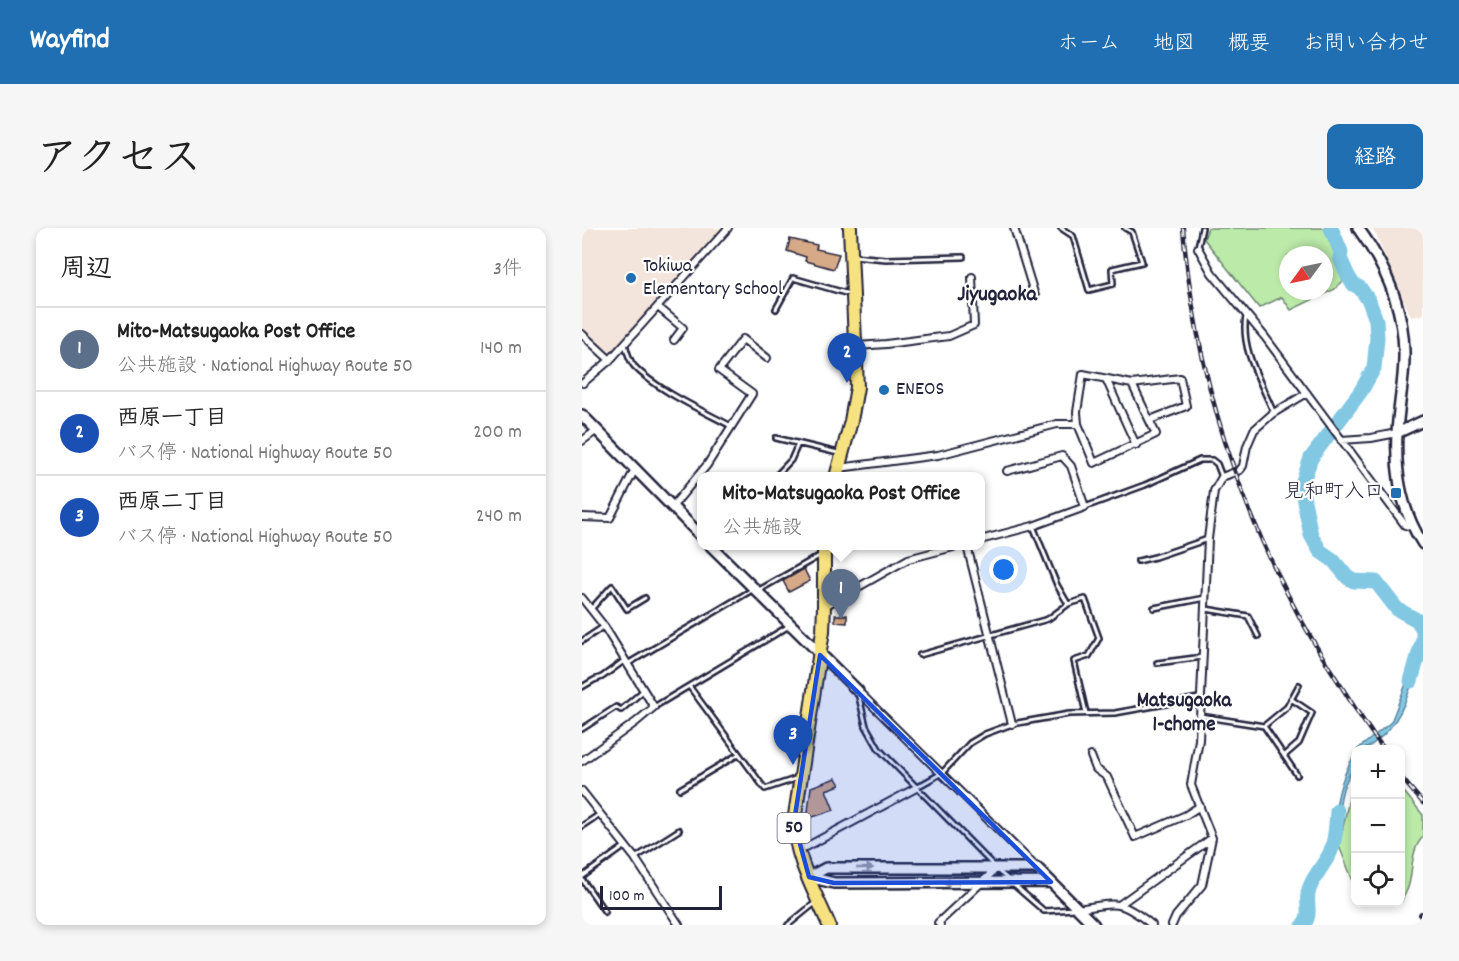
<!DOCTYPE html>
<html lang="ja">
<meta charset="utf-8">
<style>
:root{--surface:#fff;--page:#f6f6f6;--text:#222;--muted:#767676;--line:#e0e0e0;--accent:#1f6fb2}
body{margin:0;font-family:Dekko,"Klee One",sans-serif;background:var(--page);color:var(--text)}
.controls{position:absolute;right:18px;bottom:18px;display:grid;overflow:hidden;border-radius:12px;box-shadow:0 3px 9px #0003}
.controls button{width:54px;height:54px;display:grid;place-items:center;padding:0;border:0;border-bottom:2px solid var(--line);background:var(--surface);color:var(--text);font:30px sans-serif}
.compass{position:absolute;left:697px;top:18px;width:54px;height:54px;border-radius:50%;background:var(--surface);box-shadow:0 3px 9px #0003;rotate:237deg}
.scale{position:absolute;left:18px;bottom:15px;width:122px;box-sizing:border-box;padding-left:6px;border:3px solid #22223b;border-top:0;font-size:16px;line-height:21px;white-space:nowrap;color:#22223b;-webkit-text-stroke:4px #fff;paint-order:stroke}
.you{position:absolute;left:422px;top:342px;width:21px;height:21px;margin:-15px;border:4px solid #fff;border-radius:50%;background:#1a73e8;box-shadow:0 0 0 9px #1a73e833}
.badge{display:grid;place-items:center;width:39px;height:39px;border-radius:50%;background:var(--accent);color:#fff;font-size:20px;font-weight:700}
.pin{position:absolute;translate:-50% -50px;filter:drop-shadow(0 2px 3px #0008)}
.pin::after{content:'';position:absolute;top:32px;width:21px;height:18px;background:inherit;clip-path:polygon(0 0,100% 0,50% 100%)}
.popup{position:absolute;left:115px;top:244px;width:288px;height:78px;box-sizing:border-box;display:grid;place-content:center;border-radius:12px;background:var(--surface);filter:drop-shadow(0 2px 4px #0005);font-size:20px;white-space:nowrap;color:var(--muted)}
.popup b{font-size:22px;color:var(--text)}
.popup::after{content:'';position:absolute;left:50%;top:100%;margin-left:-12px;border:12px solid transparent;border-top-color:var(--surface)}
.list{margin:0;padding:0;list-style:none}
h2{display:flex;justify-content:space-between;align-items:center;height:78px;margin:0;padding:0 24px;font-size:26px}
h2 small{font-size:20px;font-weight:400;color:var(--muted)}
.list li{display:grid;grid-template-columns:39px 1fr auto;gap:18px;align-items:center;box-sizing:border-box;height:84px;padding:0 24px;border-top:2px solid var(--line)}
.list b{display:block;font-size:22px;white-space:nowrap}
.list p{margin:0;font-size:20px;white-space:nowrap;color:var(--muted)}
.list em{font-size:20px;font-style:normal;color:var(--muted)}
.icon{flex:none;width:33px;height:33px;fill:none;stroke:currentColor;stroke-width:2;stroke-linecap:round;stroke-linejoin:round}
.map{position:relative;flex:none;width:841px;height:697px;overflow:hidden;border-radius:12px}
header{display:flex;align-items:center;gap:36px;box-sizing:border-box;height:84px;padding:0 30px;background:var(--accent);color:#fff}
header strong{font-size:28px}
nav{display:flex;gap:33px;margin-inline-start:auto;font-size:21px}
.intro{display:flex;align-items:center;justify-content:space-between;box-sizing:border-box;height:144px;padding:0 36px}
h1{margin:0;font-size:42px}
.button{padding:15px 27px;border-radius:12px;background:var(--accent);color:#fff;font-size:21px;font-weight:700}
main{display:flex;gap:36px;padding:0 36px}
aside{flex:1;background:var(--surface);border-radius:12px;box-shadow:0 3px 9px #0003}
.map>svg:first-child{display:block}
.built{fill:#f3e5db}
.green{fill:#bbeaa9;stroke:#6e8672;stroke-width:1.5;fill-rule:evenodd}
.water{fill:#82c8e3;stroke:#5c86a0;stroke-width:1.5}
.lines{fill:none;stroke-linecap:round;stroke-linejoin:round}
.river{stroke:#82c8e3;stroke-width:15}
.building{fill:#d6a987;stroke:#22223b;stroke-width:1.5}
.lane-casing{stroke:#22223b;stroke-width:8}
.street-casing{stroke:#22223b;stroke-width:10}
.secondary-casing{stroke:#22223b;stroke-width:14}
.highway-casing{stroke:#22223b;stroke-width:16}
.lane{stroke:#fff;stroke-width:3}
.street{stroke:#fff;stroke-width:6}
.secondary{stroke:#fff;stroke-width:9}
.highway{stroke:#f7e281;stroke-width:12}
.rail-casing{stroke:#22223b;stroke-width:4.5}
.rail{stroke:#fff;stroke-width:2;stroke-dasharray:7;stroke-linecap:butt}
.oneway{fill:#9c9ca7}
.marked{fill:#1d4ed8;fill-opacity:0.2;stroke:#1d4ed8;stroke-width:4.5;stroke-linejoin:round}
.poi-dot{fill:#1f6fb2;stroke:#fff;stroke-width:2}
.labels{text-anchor:middle;dominant-baseline:central;stroke-width:4.5;stroke-linejoin:round;paint-order:stroke}
.shield{fill:#fff;stroke:#646476;stroke-width:1.5}
.shield-label{font-size:18px;font-weight:bold;fill:#22223b}
.poi-label{font-size:20px;fill:#22223b;stroke:#fff;text-anchor:start}
.neighbourhood-label{font-size:21px;font-weight:bold;fill:#22223b;stroke:#fff}
.quarter-label{font-size:22px;font-weight:bold;fill:#22223b;stroke:#fff}
</style>
<header>
<strong>Wayfind</strong>
<nav><a>ホーム</a><a>地図</a><a>概要</a><a>お問い合わせ</a></nav>
</header>
<div class="intro"><h1>アクセス</h1><a class="button">経路</a></div>
<main>
<aside>
<h2>周辺<small>3件</small></h2>
<ul class="list">
<li><span class="badge" style="background:#5c6f8a">1</span><div><b>Mito-Matsugaoka Post Office</b><p>公共施設 · National Highway Route 50</p></div><em>140 m</em></li>
<li><span class="badge" style="background:#1a4fb4">2</span><div><b>西原一丁目</b><p>バス停 · National Highway Route 50</p></div><em>200 m</em></li>
<li><span class="badge" style="background:#1a4fb4">3</span><div><b>西原二丁目</b><p>バス停 · National Highway Route 50</p></div><em>240 m</em></li>
</ul>
</aside>
<div class="map">
<svg width="841" height="697" viewBox="0 0 841 697">
<rect width="100%" height="100%" fill="#fff"/>
<filter id="ink" filterUnits="userSpaceOnUse"><feTurbulence type="fractalNoise" baseFrequency=".0167" numOctaves="2"/><feDisplacementMap in="SourceGraphic" scale="12" xChannelSelector="R" yChannelSelector="G"/><feConvolveMatrix kernelMatrix="1 2 1 2 8 2 1 2 1" color-interpolation-filters="sRGB"/></filter>
<g filter="url(#ink)">
<path class="built" d="M0,0H142L29,128L0,101Z
M789,0H841V87L829,89L794,7Z"/>
<path class="green" d="M626,0H745L764,50L753,61L709,82L700,69L677,80L622,11ZM706,27H742V63H706Z
M773,543V658L757,618Z
M819,560L841,587V609C829,621 831,640 827,656C826,662 822,668 819,674Z"/>
<path class="water" d="M833,433L837,435C827,464 819,496 793,514C787,519 784,522 776,521L809,494Z
M773,526C774,539 765,549 761,561C757,575 756,589 756,604L752,603C753,574 758,551 773,526Z"/>
<g class="lines">
<path class="river" d="M749,0L759,24L758,30L766,48L771,56L778,60L787,73L794,92L795,110L792,140L779,163L729,230L721,253V268L729,307L738,323L751,332L766,350L772,353L794,354L815,381L835,392L841,401
M829,453L841,411V402
M721,697C730,687 724,677 726,666C728,652 742,637 748,625C754,612 754,596 755,583"/>
</g>
<path class="building" d="M208,11L235,17L234,21L257,26L252,41L223,33L224,29L205,23Z
M222,341L228,353L207,364L201,353Z
M253,387H265V395L253,394Z
M254,550L258,557L244,562L252,582L225,591L229,559Z"/>
<g class="lines">
<g class="lane-casing">
<path id="lane" d="M479,0L491,8L507,62L531,56L530,41L560,34L550,4L543,0
M616,19L620,0
M271,28L304,31L381,29
M194,81L211,50L267,66
M664,88C658,121 679,154 691,183
M43,116C45,124 47,132 52,138C73,161 121,183 149,198
M194,210L256,225
M193,249L209,232L216,216
M503,279L563,257L618,232H630L635,236L640,249
M451,298L475,357L486,376L503,371L517,410L507,428L492,433L504,485
M556,333L573,329L626,311
M177,362L239,327
M10,380L30,358L45,381L63,370
M572,380L623,370
M624,381L666,388L676,408
M0,413L21,399
M338,427L466,391L485,377
M47,435L170,362
M575,435L621,429
M107,458L183,561L216,550
M0,459L12,452L20,449L43,432
M276,465L284,498L297,521L412,638
M72,479L207,398
M618,488L682,498L705,479L717,457
M682,498L715,547
M0,501L34,479L39,482L62,462
M702,528L717,515L730,485L709,471
M335,559L360,545L388,515L403,506L430,496L487,486L533,485L617,470
M98,561L157,526
M0,598L18,586
M53,630L97,602
M416,643L427,652
M0,649L42,619
M0,651L23,684
M432,657L462,683L493,681
M840,687H841
M206,697L233,675"/>
</g>
<g class="street-casing">
<path id="street" d="M432,0L453,68
M616,20L630,45L683,109L823,297L831,299
M76,79L101,100L92,112
M0,106L28,132L146,0
M275,118L304,116L367,108L392,97L390,49
M524,151L554,217
M1,155L28,132
M550,156L598,150L604,178L568,192
M759,212L789,210L815,205
M0,213L15,202
M257,240L356,227L475,196H496L512,235L574,206L550,156L501,146L495,184L496,196
M90,279L125,237L170,166L137,142L161,111L185,130
M0,289L28,290L53,241
M398,312L451,298L503,279L489,238L480,228L425,243
M385,318L430,496
M0,370L22,398L72,479L54,494L0,533
M243,378L326,331L375,318
M276,463L455,640
M509,528L514,541L525,549L553,609L604,587L618,578
M0,563L53,630L97,697
M216,620L224,619L334,560
M537,677L630,610
M496,681C535,675 538,671 570,697
M358,697L356,695L414,641
M590,697L594,688L620,657L630,610L609,557L617,512L626,311L632,263L640,249L658,242L661,238L665,218L672,202L690,186L725,165"/>
</g>
<g class="secondary-casing">
<path id="secondary" d="M776,0C803,37 821,77 822,123C823,151 816,178 815,206C813,244 820,284 841,316
M0,187L119,308
M815,205L841,193
M129,318L276,463
M227,649L244,640H455L512,697
M227,649L252,655L469,654"/>
</g>
<g class="highway-casing">
<path id="highway" d="M254,249L269,193L275,159L268,0
M242,318V378L241,403L212,594C213,630 233,664 247,697"/>
</g>
<use href="#lane" class="lane"/>
<use href="#street" class="street"/>
<use href="#secondary" class="secondary"/>
<use href="#highway" class="highway"/>
<g class="rail-casing">
<path id="rail" d="M601,0C615,165 670,324 761,461C774,482 787,503 803,522
M818,548L841,575"/>
</g>
<use href="#rail" class="rail"/>
</g>
<defs><path id="oneway-solid" d="M-6-.8H1V-3.2L6.5 0L1 3.2V.8H-6Z" transform="scale(1.5)"/></defs>
<g class="oneway">
<use href="#oneway-solid" transform="translate(283 640)"/>
<use href="#oneway-solid" transform="translate(369 655) rotate(180)"/>
</g>
</g>
<path class="marked" d="M238,427L469,654L252,655L227,649L212,594Z"/>
<g class="poi-dot">
<circle cx="49" cy="50" r="6"/>
<circle cx="302" cy="162" r="6"/>
<rect x="808" y="259" width="12" height="12" rx="3"/>
</g>
<g class="labels">
<rect class="shield" x="195.5" y="585" width="33" height="30" rx="4.5"/>
<g class="shield-label">
<text x="212" y="600">50</text>
</g>
<g class="poi-label">
<text x="61" y="39">Tokiwa<tspan x="61" dy="23">Elementary School</tspan></text>
<text x="314" y="162">ENEOS</text>
<text x="802" y="265" text-anchor="end">見和町入口</text>
</g>
<g class="neighbourhood-label">
<text x="602" y="474">Matsugaoka<tspan x="602" dy="24">1-chome</tspan></text>
</g>
<g class="quarter-label">
<text x="415" y="67">Jiyugaoka</text>
</g>
</g>
</svg>
<div class="controls">
<button>+</button>
<button>−</button>
<button><svg class="icon" aria-label="locate" viewBox="0 0 24 24"><circle cx="12" cy="12" r="6"/><path d="M12 2v4M12 18v4M2 12h4M18 12h4"/></svg></button>
</div>
<svg class="compass" viewBox="-18 -18 36 36"><path d="M0-13l5 13h-10z" fill="#e53935"/><path d="M0 13l5-13h-10z" fill="#767676"/></svg>
<div class="scale">100 m</div>
<div class="you"></div>
<div class="pin badge" style="left:259px;top:391px;background:#5c6f8a">1</div>
<div class="popup"><b>Mito-Matsugaoka Post Office</b>公共施設</div>
<div class="pin badge" style="left:265px;top:155px;background:#1a4fb4">2</div>
<div class="pin badge" style="left:211px;top:537px;background:#1a4fb4">3</div>
</div>
</main>
